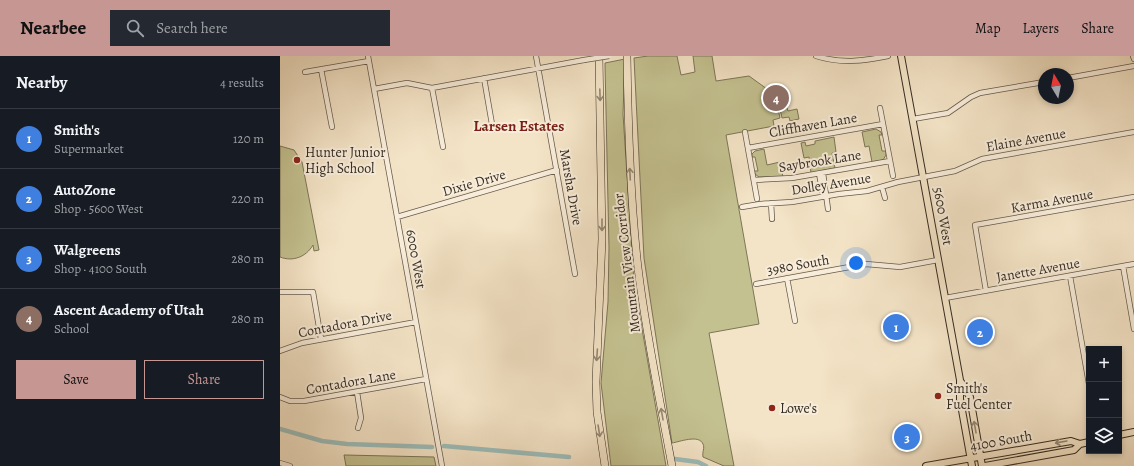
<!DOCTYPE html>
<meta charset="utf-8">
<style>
:root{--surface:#171b24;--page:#242831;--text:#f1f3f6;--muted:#9ea1a6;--line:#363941;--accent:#c59692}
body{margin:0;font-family:Alegreya,serif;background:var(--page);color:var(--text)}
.controls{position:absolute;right:12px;bottom:12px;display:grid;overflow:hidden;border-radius:0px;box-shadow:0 2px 6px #0003}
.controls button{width:36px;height:36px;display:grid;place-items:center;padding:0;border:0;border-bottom:1px solid var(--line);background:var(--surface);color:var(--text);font:20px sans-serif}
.compass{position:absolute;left:758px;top:12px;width:36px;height:36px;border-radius:50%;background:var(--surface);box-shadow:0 2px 6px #0003;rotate:350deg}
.you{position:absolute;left:576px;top:207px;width:14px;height:14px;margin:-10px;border:3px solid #fff;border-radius:50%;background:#1a73e8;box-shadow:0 0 0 6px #1a73e833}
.badge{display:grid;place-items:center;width:26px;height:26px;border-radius:50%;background:var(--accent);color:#fff;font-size:13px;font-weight:700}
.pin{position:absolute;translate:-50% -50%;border:2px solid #fff;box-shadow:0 1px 4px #0006}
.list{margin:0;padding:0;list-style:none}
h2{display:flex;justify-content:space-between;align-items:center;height:52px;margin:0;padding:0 16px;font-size:17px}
h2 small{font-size:13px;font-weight:400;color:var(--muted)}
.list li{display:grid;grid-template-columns:26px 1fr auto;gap:12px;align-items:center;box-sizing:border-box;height:60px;padding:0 16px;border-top:1px solid var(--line)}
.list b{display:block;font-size:15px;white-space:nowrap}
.list p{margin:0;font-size:13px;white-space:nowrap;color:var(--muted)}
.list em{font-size:13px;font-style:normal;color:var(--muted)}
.actions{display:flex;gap:8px;padding:12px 16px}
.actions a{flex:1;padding:9px 0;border:1px solid var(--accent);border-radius:0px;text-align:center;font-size:14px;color:var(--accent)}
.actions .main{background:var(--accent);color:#111}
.icon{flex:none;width:22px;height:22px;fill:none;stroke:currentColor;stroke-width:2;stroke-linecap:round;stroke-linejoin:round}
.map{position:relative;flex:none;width:854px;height:410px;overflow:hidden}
header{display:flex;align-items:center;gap:24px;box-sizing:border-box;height:56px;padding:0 20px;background:var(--accent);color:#111}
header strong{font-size:19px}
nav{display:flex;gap:22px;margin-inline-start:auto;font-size:14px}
.search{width:280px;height:36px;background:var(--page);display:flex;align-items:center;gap:10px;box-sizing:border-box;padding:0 14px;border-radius:0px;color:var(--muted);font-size:15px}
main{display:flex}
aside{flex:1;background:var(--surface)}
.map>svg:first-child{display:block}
.green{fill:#c4c190;stroke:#7c7658}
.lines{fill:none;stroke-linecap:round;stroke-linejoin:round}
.canal{stroke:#9dbebb;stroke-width:4.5}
.minor-casing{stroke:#655a4a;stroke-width:6}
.major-casing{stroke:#352c21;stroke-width:8}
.highway-casing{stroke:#352c21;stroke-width:8}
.minor{stroke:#f8eddb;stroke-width:4.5}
.major{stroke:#f4e4c7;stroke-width:6}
.highway{stroke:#f4e4c7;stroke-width:7}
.minor-bridge-casing{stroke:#655a4a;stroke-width:6;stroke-linecap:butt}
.minor-bridge{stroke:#f8eddb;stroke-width:4.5}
.oneway{stroke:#948874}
.poi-dot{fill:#8f2418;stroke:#f8eddb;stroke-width:1.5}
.labels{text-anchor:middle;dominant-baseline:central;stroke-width:4;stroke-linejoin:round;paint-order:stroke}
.street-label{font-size:14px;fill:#352c21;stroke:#f8eddb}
.poi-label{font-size:14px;fill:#352c21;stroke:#f8eddb;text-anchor:start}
.neighbourhood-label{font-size:15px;font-weight:bold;fill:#7a1f14;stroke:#f8eddb}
</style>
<header>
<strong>Nearbee</strong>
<div class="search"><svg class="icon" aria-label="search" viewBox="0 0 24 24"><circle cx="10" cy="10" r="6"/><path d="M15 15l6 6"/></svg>Search here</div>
<nav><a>Map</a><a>Layers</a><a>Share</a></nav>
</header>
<main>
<aside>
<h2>Nearby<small>4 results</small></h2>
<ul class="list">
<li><span class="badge" style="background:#3f7fe0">1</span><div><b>Smith's</b><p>Supermarket</p></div><em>120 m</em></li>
<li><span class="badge" style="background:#3f7fe0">2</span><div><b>AutoZone</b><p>Shop · 5600 West</p></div><em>220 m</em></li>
<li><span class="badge" style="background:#3f7fe0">3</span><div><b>Walgreens</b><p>Shop · 4100 South</p></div><em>280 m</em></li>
<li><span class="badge" style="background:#8d6e63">4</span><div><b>Ascent Academy of Utah</b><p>School</p></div><em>280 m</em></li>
</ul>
<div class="actions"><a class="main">Save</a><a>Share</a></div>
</aside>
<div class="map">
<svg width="854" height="410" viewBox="0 0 854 410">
<rect width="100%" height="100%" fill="#f4e4c7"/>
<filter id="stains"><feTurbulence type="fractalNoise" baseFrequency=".005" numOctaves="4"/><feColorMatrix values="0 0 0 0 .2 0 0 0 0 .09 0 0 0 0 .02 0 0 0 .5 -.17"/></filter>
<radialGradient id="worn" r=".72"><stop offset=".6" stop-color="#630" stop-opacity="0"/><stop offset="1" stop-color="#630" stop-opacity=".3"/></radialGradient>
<path class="green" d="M368,0H397L401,19L415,16L413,0H432L436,25L469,20L487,33L491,54L498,53L500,62L493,64L494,70L446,79L479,268L429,277L454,410H444L423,401C422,396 425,392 423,388C419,378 399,386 392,387L364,202L354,2Z
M345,3L343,58L354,227L386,410H331L321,327L328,246L329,192L325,9V7Z
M507,52L508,55L517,53L519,63L510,65L509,61L502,62L500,53Z
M596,73L601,76L602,79H599L602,95H606V99L603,104L592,106L589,90L585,91L582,76Z
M554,81L556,96L552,97L555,112L531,117L529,101L524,102L521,87L525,86L526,90L535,88V85Z
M0,90L14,94L22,106L39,194L34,195L33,189C26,201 13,206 0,201Z
M484,93L487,109L500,106L503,121H479L475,118L474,115H478L475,101H472V98L475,95Z
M64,399L154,401L156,410H66Z"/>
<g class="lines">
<path class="canal" d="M0,373L42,385L67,388L152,391
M164,390L289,401
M395,403L418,406L426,410"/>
<g class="minor-casing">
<path id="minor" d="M88,0L162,410
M256,0L295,218
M536,0C561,8 583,5 608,0
M853,0L854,3
M41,13L52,71
M25,16L89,5
M204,22L213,74
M788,22L854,10
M152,32L163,91
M94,33L127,27L152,32L304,4
M600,52L613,120
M633,63L668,57L691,41L700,37L764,26
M465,76L477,143
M468,92L603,68
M539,117L542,135L546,140
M543,117L548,153
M474,124L512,122L610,105
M602,131L605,142
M491,147L492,163
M462,151L480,148L512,146L559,138L587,135L618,126L675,115L702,103L854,76
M117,161L277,114
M843,210L854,273
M790,220L809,328
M507,222L515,265
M476,228L586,208L620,211L658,204
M706,235L695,169L854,141
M0,236H33L41,283
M665,242L854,208
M0,295L22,287L136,266
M77,336L81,362L78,372
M0,341L10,345H24L146,323
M0,407L10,410"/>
</g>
<g class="major-casing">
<path id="major" d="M621,0L680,324V343L692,410
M681,326L690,341L702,410
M839,379L854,376
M646,410L791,385L800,388
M705,410L794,394L800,388L809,386"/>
</g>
<g class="highway-casing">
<path id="highway" d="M319,0L322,183L316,326L317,356L325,410
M347,0C348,71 350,142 358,212C366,279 380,344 392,410"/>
</g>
<use href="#minor" class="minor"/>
<use href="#major" class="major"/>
<use href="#highway" class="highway"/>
<g class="minor-bridge-casing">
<path id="minor-bridge" d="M304,4L329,0"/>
</g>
<use href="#minor-bridge" class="minor-bridge"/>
</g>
<defs><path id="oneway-shaft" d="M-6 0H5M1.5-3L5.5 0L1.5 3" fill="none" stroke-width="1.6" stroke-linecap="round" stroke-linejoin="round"/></defs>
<g class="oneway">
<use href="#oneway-shaft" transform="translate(320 39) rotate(88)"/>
<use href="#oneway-shaft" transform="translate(350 118) rotate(-93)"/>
<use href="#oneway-shaft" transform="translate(322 169) rotate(90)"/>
<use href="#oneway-shaft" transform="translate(317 299) rotate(94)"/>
<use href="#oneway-shaft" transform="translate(382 358) rotate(-100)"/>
<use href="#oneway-shaft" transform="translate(695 371) rotate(-100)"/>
<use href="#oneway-shaft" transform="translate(319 375) rotate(81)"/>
<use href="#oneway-shaft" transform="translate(781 386) rotate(170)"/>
</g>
<g class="poi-dot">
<circle cx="17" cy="104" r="4"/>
<circle cx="658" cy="340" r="4"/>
<circle cx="492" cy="352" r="4"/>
</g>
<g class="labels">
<g class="street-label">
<text transform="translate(533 69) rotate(-10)">Cliffhaven Lane</text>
<text transform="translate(746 84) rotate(-10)">Elaine Avenue</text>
<text transform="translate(540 105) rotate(-9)">Saybrook Lane</text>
<text transform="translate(194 127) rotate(-16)">Dixie Drive</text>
<text transform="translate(551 128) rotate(-9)">Dolley Avenue</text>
<text transform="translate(291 131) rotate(80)">Marsha Drive</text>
<text transform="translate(772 145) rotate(-10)">Karma Avenue</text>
<text transform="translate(663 160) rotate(80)">5600 West</text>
<text transform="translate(136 203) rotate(80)">6000 West</text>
<text transform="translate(347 207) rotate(-97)">Mountain View Corridor</text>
<text transform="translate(518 209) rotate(-10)">3980 South</text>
<text transform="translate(758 214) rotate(-10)">Janette Avenue</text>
<text transform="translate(65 268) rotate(-11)">Contadora Drive</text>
<text transform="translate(71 326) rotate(-10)">Contadora Lane</text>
<text transform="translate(721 385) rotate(-10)">4100 South</text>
</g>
<g class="poi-label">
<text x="25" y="96">Hunter Junior<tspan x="25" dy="16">High School</tspan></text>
<text x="666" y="332">Smith's<tspan x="666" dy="16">Fuel Center</tspan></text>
<text x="500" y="352">Lowe's</text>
</g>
<g class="neighbourhood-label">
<text x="239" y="70">Larsen Estates</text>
</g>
</g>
<rect width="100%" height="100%" filter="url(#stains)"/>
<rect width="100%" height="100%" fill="url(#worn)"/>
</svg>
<div class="controls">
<button>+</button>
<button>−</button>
<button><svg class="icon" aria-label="layers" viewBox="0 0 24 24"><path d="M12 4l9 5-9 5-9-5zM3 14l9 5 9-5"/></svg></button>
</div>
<svg class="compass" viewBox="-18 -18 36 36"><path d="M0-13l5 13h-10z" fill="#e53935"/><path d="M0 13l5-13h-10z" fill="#9ea1a6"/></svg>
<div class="you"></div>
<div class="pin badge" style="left:616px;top:271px;background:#3f7fe0">1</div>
<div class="pin badge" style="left:700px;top:276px;background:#3f7fe0">2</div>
<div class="pin badge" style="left:627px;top:381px;background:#3f7fe0">3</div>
<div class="pin badge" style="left:496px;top:42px;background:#8d6e63">4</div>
</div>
</main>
